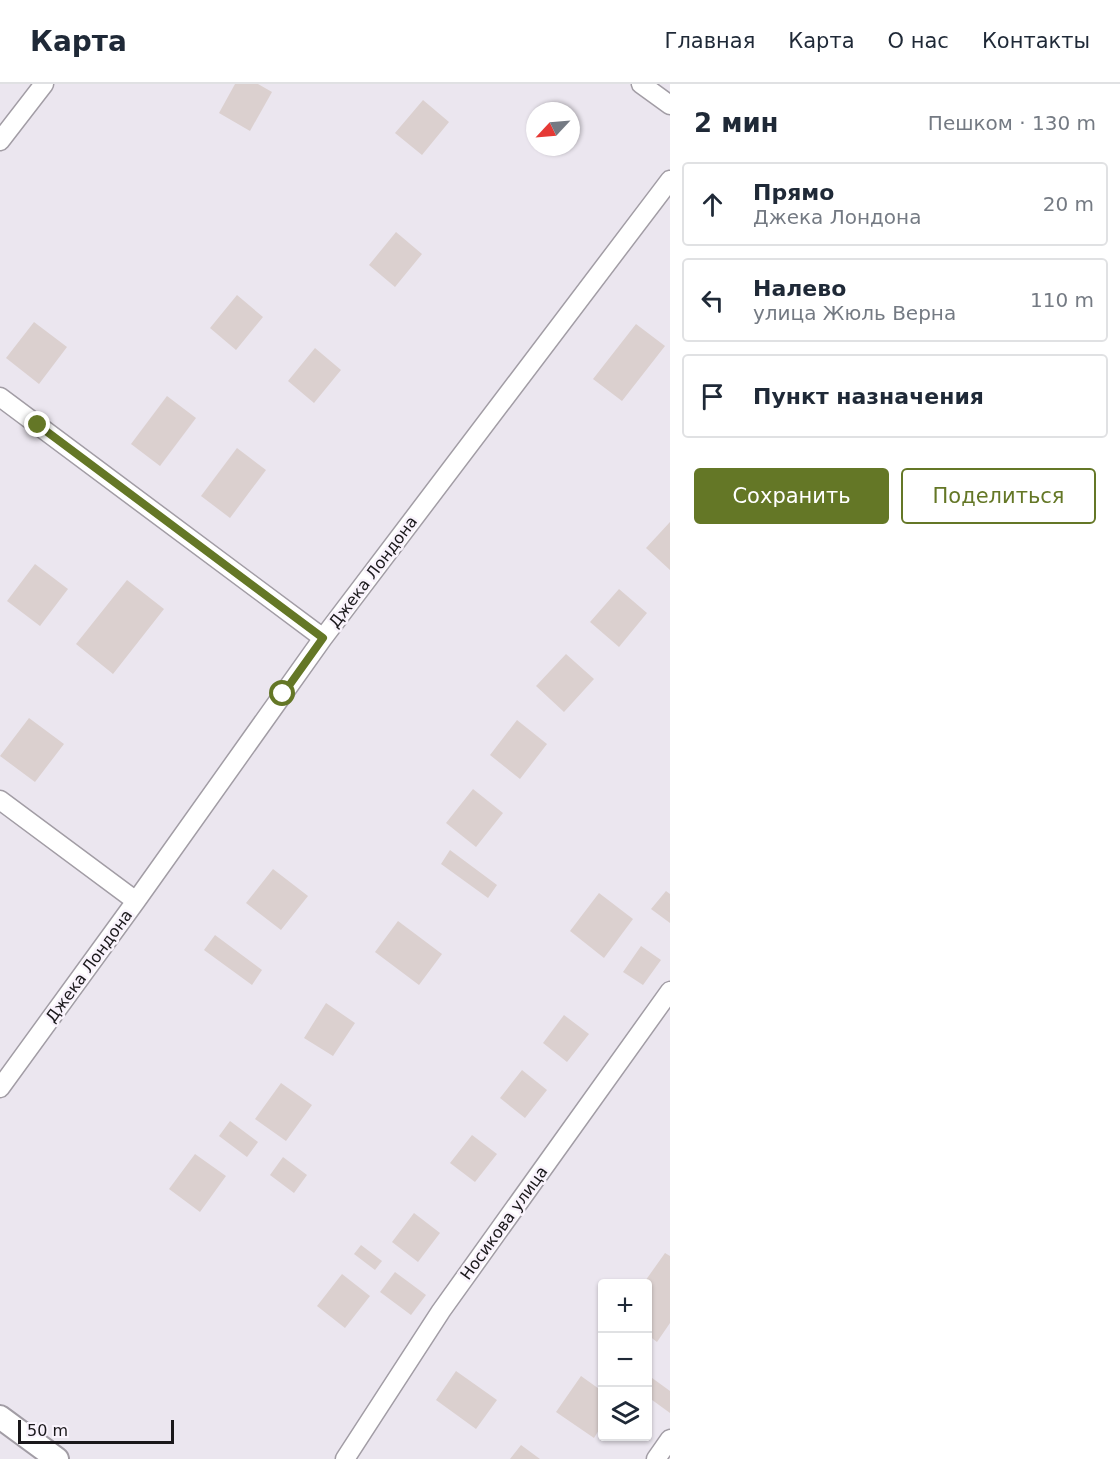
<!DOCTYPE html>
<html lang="ru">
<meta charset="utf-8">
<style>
:root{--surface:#fff;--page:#f6f6f7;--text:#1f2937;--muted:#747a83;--line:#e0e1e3;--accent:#647726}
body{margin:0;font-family:"DejaVu Sans",sans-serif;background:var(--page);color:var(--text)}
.controls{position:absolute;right:18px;bottom:18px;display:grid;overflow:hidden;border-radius:6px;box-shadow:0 2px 4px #0004}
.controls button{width:54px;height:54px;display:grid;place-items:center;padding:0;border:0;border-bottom:2px solid var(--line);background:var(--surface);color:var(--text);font:30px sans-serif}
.compass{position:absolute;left:526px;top:18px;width:54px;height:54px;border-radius:50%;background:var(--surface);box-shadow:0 2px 4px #0004;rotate:244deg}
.scale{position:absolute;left:18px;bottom:15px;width:156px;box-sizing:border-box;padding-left:6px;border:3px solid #1a181b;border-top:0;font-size:16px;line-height:21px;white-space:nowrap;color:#1a181b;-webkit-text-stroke:4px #f9f3fc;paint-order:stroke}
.stop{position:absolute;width:18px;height:18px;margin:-14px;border:4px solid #647726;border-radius:50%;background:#fff}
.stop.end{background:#647726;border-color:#fff;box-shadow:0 2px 6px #0008}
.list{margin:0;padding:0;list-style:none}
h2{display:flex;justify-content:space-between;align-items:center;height:78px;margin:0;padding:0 24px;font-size:26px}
h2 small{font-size:20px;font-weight:400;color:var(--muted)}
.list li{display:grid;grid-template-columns:39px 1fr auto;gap:18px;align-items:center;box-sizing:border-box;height:84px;margin:0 12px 12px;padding:0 12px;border:2px solid var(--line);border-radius:6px}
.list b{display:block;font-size:22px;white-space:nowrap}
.list p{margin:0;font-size:20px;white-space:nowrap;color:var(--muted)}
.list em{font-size:20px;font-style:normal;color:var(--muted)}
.actions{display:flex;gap:12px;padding:18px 24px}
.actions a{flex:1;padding:14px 0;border:2px solid var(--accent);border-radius:6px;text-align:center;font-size:21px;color:var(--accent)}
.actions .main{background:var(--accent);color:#fff}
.icon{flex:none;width:33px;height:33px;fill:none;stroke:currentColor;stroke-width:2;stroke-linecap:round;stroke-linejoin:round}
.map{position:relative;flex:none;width:670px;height:1375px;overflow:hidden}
header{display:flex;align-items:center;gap:36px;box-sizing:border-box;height:84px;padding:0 30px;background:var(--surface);border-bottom:2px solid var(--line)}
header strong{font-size:28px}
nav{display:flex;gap:33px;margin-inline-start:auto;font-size:21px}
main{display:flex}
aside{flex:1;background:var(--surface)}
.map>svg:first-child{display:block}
.building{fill:#dbd0cf}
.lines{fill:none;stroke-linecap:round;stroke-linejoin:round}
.minor-casing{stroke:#a29da5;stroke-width:21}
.tertiary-casing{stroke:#a29da5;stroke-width:26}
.minor{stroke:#fff;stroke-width:18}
.tertiary{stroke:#fff;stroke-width:22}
.route{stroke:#647726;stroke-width:8}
.labels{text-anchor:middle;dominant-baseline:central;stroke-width:5;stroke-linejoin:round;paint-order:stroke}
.street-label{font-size:16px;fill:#1a181b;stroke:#f9f3fc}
</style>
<header>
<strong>Карта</strong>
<nav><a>Главная</a><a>Карта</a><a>О нас</a><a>Контакты</a></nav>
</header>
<main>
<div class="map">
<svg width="670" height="1375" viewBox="0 0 670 1375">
<rect width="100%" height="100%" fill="#ebe6ef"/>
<path class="building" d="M235,0H258L272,8L250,47L219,29Z
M423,16L449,38L422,71L395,49Z
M396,148L422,170L395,203L369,181Z
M237,211L263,233L236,266L210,244Z
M34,238L67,263L39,300L6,274Z
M636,240L665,262L622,317L593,295Z
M315,264L341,286L314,319L288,297Z
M167,312L196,334L160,382L131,360Z
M237,364L266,386L230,434L201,412Z
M670,438V486L646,464Z
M35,480L68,505L40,542L7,517Z
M127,496L164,525L113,590L76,560Z
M619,505L647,529L619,563L590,538Z
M566,570L594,595L564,628L536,602Z
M29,634L64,660L35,698L0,672Z
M517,636L547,660L520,695L490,671Z
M473,705L503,729L476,763L446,739Z
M450,766L497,801L488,814L441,780Z
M273,785L308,812L281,846L246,819Z
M666,807L670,810V839L651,825Z
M599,809L633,835L604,874L570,847Z
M398,837L442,870L419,901L375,868Z
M215,851L262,886L252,901L204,866Z
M641,862L661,876L643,901L623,888Z
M326,919L355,939L333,972L304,954Z
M564,931L589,950L567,978L543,959Z
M522,986L547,1006L525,1034L500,1014Z
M281,999L312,1021L286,1057L255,1035Z
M230,1037L258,1058L247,1073L219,1052Z
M472,1051L497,1070L475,1098L450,1079Z
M195,1070L226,1092L200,1128L169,1105Z
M283,1073L307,1091L294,1109L270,1091Z
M414,1129L440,1149L418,1178L392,1158Z
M361,1161L382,1177L375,1186L354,1170Z
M665,1169L670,1172V1239L657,1258L648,1251V1200H643Z
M395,1188L426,1211L411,1231L380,1208Z
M342,1190L370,1212L345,1244L317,1222Z
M456,1287L497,1316L476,1345L436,1316Z
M648,1291L670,1307V1329L648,1313Z
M581,1292L602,1307V1341L594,1354L556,1328Z
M521,1361L540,1375H510Z"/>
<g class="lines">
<g class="minor-casing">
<path id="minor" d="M641,0L670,21
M0,57L44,0
M0,313L323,554
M0,716L136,817
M0,1004L136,817L323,554L670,96
M345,1375L441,1227L670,907
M656,1375L670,1355"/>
</g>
<g class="tertiary-casing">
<path id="tertiary" d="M0,1333L57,1375"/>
</g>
<use href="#minor" class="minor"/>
<use href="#tertiary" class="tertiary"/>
</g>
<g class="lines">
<path class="route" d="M38,341L323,554L283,610"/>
</g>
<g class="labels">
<g class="street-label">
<text transform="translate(373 488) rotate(-53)">Джека Лондона</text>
<text transform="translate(89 882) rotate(-54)">Джека Лондона</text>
<text transform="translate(504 1139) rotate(-54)">Носикова улица</text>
</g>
</g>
</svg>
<div class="controls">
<button>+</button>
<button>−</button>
<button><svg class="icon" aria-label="layers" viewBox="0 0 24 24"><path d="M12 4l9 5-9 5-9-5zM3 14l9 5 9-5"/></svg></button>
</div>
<svg class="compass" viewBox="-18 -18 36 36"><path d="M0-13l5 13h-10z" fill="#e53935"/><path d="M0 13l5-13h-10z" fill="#747a83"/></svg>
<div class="scale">50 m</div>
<div class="stop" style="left:283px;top:610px"></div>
<div class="stop end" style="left:38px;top:341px"></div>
</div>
<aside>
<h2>2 мин<small>Пешком · 130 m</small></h2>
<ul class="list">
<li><svg class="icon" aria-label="ahead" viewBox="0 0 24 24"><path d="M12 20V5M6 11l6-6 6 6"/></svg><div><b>Прямо</b><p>Джека Лондона</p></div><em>20 m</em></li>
<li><svg class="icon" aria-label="left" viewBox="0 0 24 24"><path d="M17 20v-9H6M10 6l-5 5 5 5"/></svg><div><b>Налево</b><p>улица Жюль Верна</p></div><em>110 m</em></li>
<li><svg class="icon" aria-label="arrive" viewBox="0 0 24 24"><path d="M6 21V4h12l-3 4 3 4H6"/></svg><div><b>Пункт назначения</b></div></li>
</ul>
<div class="actions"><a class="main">Сохранить</a><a>Поделиться</a></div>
</aside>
</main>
